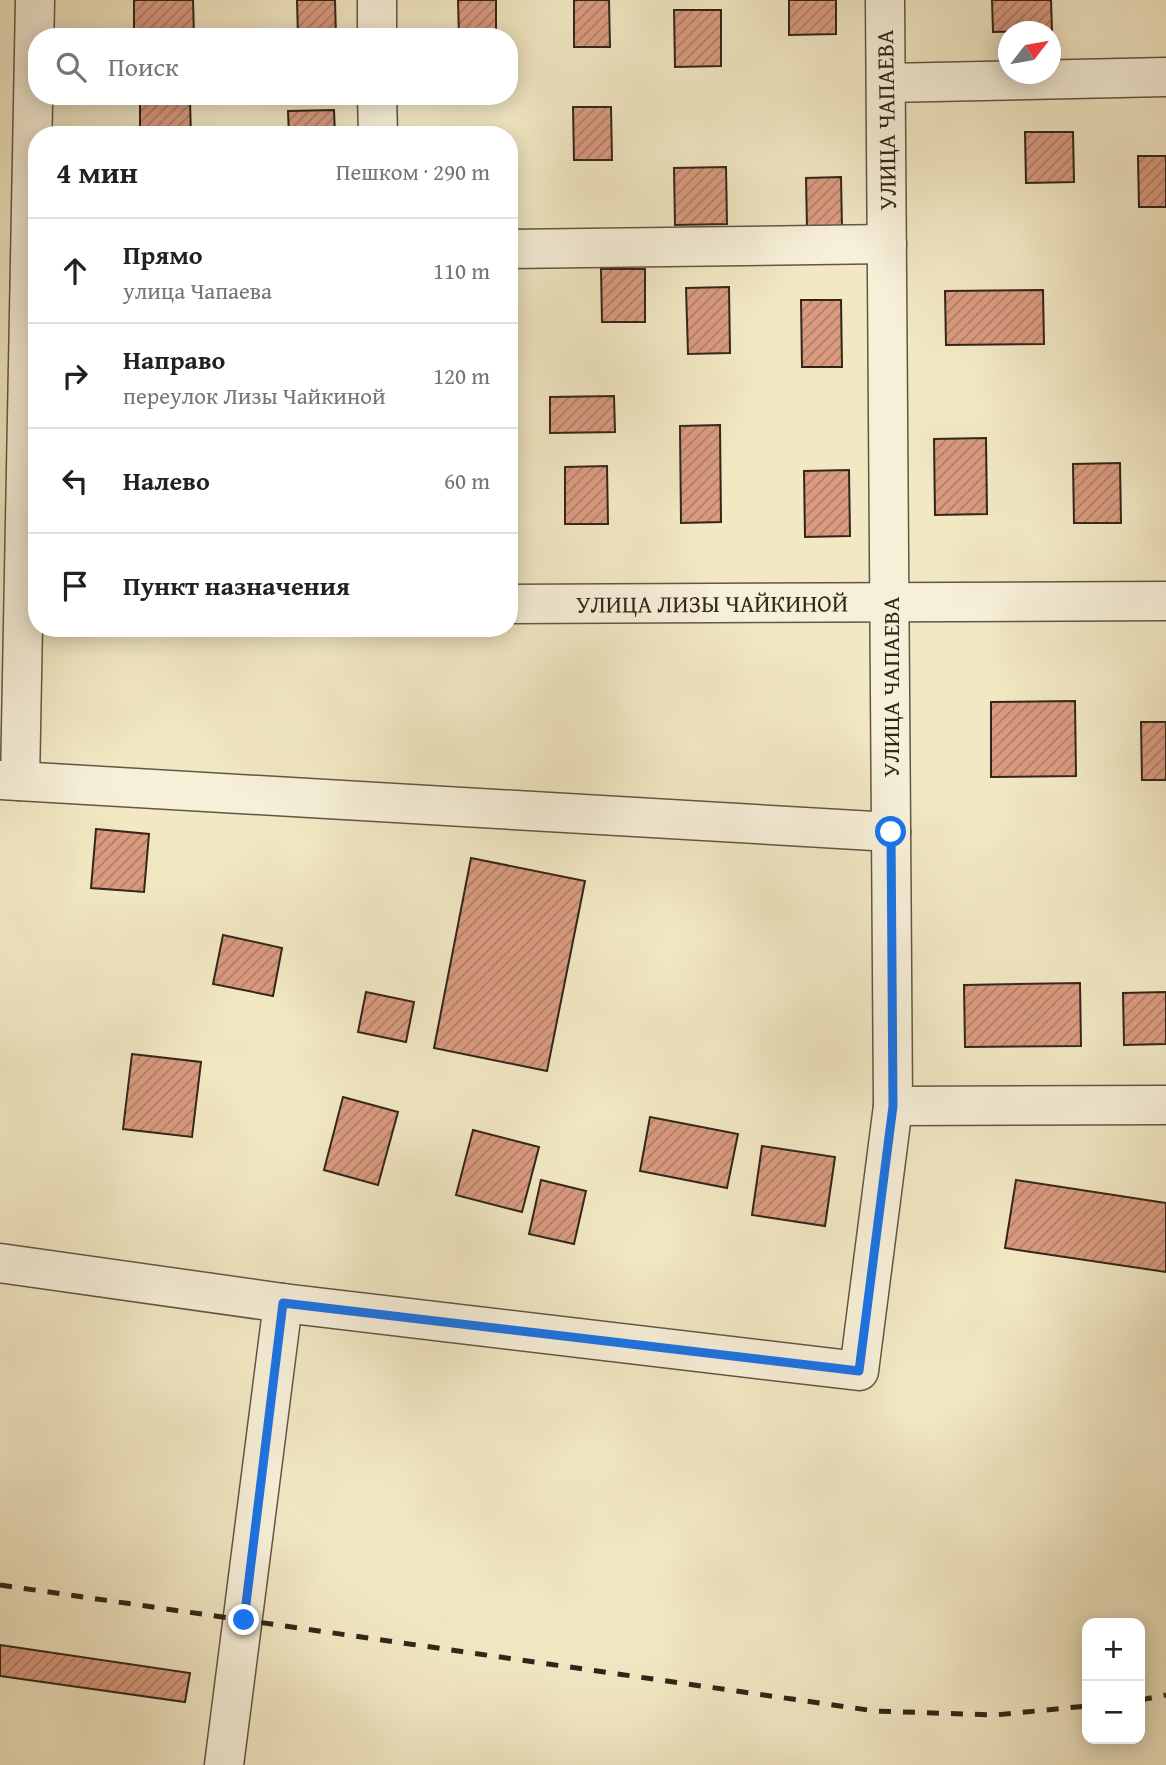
<!DOCTYPE html>
<html lang="ru">
<meta charset="utf-8">
<style>
:root{--surface:#fff;--page:#f6f6f6;--text:#202124;--muted:#757577;--line:#e0e0e0}
body{margin:0;font-family:"Gentium Book Plus",serif;background:var(--page);color:var(--text)}
.controls{position:absolute;right:21px;bottom:21px;display:grid;overflow:hidden;border-radius:14px;box-shadow:0 4px 18px #0003}
.controls button{width:63px;height:63px;display:grid;place-items:center;padding:0;border:0;border-bottom:2px solid var(--line);background:var(--surface);color:var(--text);font:35px sans-serif}
.compass{position:absolute;left:998px;top:21px;width:63px;height:63px;border-radius:50%;background:var(--surface);box-shadow:0 4px 18px #0003;rotate:59deg}
.stop{position:absolute;width:21px;height:21px;margin:-16px;border:5px solid #1a73e8;border-radius:50%;background:#fff}
.stop.end{background:#1a73e8;border-color:#fff;box-shadow:0 2px 7px #0008}
.list{margin:0;padding:0;list-style:none}
h2{display:flex;justify-content:space-between;align-items:center;height:91px;margin:0;padding:0 28px;font-size:30px}
h2 small{font-size:23px;font-weight:400;color:var(--muted)}
.list li{display:grid;grid-template-columns:46px 1fr auto;gap:21px;align-items:center;box-sizing:border-box;height:105px;padding:0 28px;border-top:2px solid var(--line)}
.list b{display:block;font-size:26px;white-space:nowrap}
.list p{margin:0;font-size:23px;white-space:nowrap;color:var(--muted)}
.list em{font-size:23px;font-style:normal;color:var(--muted)}
.icon{flex:none;width:38px;height:38px;fill:none;stroke:currentColor;stroke-width:2;stroke-linecap:round;stroke-linejoin:round}
.map{position:relative;flex:none;width:1166px;height:1765px;overflow:hidden}
.search{position:absolute;background:var(--surface);box-shadow:0 4px 18px #0003;left:28px;top:28px;width:490px;height:77px;display:flex;align-items:center;gap:18px;box-sizing:border-box;padding:0 24px;border-radius:28px;color:var(--muted);font-size:26px}
.panel{position:absolute;background:var(--surface);box-shadow:0 4px 18px #0003;left:28px;top:126px;width:490px;height:511px;border-radius:28px}
.map>svg:first-child{display:block}
.building{fill:url(#building-hatch);stroke:#322619;stroke-width:2}
.lines{fill:none;stroke-linecap:round;stroke-linejoin:round}
.minor-casing{stroke:#625644;stroke-width:41}
.minor{stroke:#f7f0d9;stroke-width:38}
.rail{stroke:#322619;stroke-width:5;stroke-dasharray:12 12;stroke-linecap:butt}
.route{stroke:#1a73e8;stroke-width:9}
.labels{text-anchor:middle;dominant-baseline:central;stroke-width:5;stroke-linejoin:round;paint-order:stroke}
.street-label{font-size:24px;fill:#322619;stroke:#f7f0d9}
</style>
<div class="map">
<svg width="1166" height="1765" viewBox="0 0 1166 1765">
<defs>
<pattern id="building-hatch" width="6" height="6" patternUnits="userSpaceOnUse" patternTransform="scale(1.75)"><rect width="6" height="6" fill="#da9b80"/><path d="M-1 1l2-2M0 6l6-6M5 7l2-2" fill="none" stroke="#b17e68"/></pattern>
</defs>
<rect width="100%" height="100%" fill="#f2e8c4"/>
<filter id="stains"><feTurbulence type="fractalNoise" baseFrequency=".00286" numOctaves="4"/><feColorMatrix values="0 0 0 0 .2 0 0 0 0 .09 0 0 0 0 .02 0 0 0 .5 -.17"/></filter>
<radialGradient id="worn" r=".72"><stop offset=".6" stop-color="#630" stop-opacity="0"/><stop offset="1" stop-color="#630" stop-opacity=".3"/></radialGradient>
<path class="building" d="M134,0H193L194,37H134Z
M297,0H335L336,37H298Z
M458,0H496V37H459Z
M574,0H609L610,47H574Z
M789,0H836V34L789,35Z
M992,0H1051L1052,31L993,32Z
M674,10H721V66L675,67Z
M140,102H190L191,135H140Z
M573,107H611L612,160H574Z
M334,110L335,135H289L288,111Z
M1025,132H1073L1074,182L1026,183Z
M1138,156H1166V207H1139Z
M726,167L727,224L675,225L674,168Z
M841,177L842,228L807,229L806,178Z
M601,269H645V322H602Z
M729,287L730,353L688,354L686,288Z
M1043,290L1044,344L946,345L945,291Z
M801,300H841L842,367H802Z
M614,396L615,432L550,433V397Z
M720,425L721,522L681,523L680,426Z
M986,438L987,514L935,515L934,439Z
M1120,463L1121,523H1074L1073,464Z
M607,466L608,524H565V467Z
M849,470L850,536L805,537L804,471Z
M1075,701L1076,776L991,777V702Z
M1141,722H1166V780H1142Z
M96,829L149,834L144,892L91,888Z
M471,858L585,881L547,1071L434,1048Z
M223,935L282,948L273,996L213,984Z
M1080,983L1081,1046L965,1047L964,985Z
M366,992L414,1002L406,1042L358,1032Z
M1166,992V1044L1124,1045L1123,993Z
M132,1054L201,1062L192,1137L123,1129Z
M343,1097L398,1112L378,1185L324,1170Z
M650,1117L738,1134L727,1188L640,1171Z
M473,1130L539,1147L522,1212L456,1195Z
M762,1146L835,1157L825,1226L752,1215Z
M541,1180L586,1191L574,1244L529,1234Z
M1016,1180L1166,1203V1272L1005,1248Z
M0,1645L190,1673L185,1702L0,1676Z"/>
<g class="lines">
<g class="minor-casing">
<g id="minor">
<path d="M377,0V37"/>
<path d="M886,83L1166,77"/>
<path d="M377,96L378,135"/>
<path d="M509,249L887,244"/>
<path id="s1" d="M509,604L1166,601"/>
<path d="M0,780L891,832"/>
<path d="M20,781L35,0"/>
<path d="M893,1106L1166,1105"/>
<path d="M0,1263L283,1303L859,1371L893,1106L885,0"/>
<path d="M224,1765L283,1303"/>
</g>
</g>
<use href="#minor" class="minor"/>
<path class="rail" d="M0,1585L875,1711L995,1715L1087,1706
M1140,1700L1166,1695"/>
</g>
<g class="lines">
<path class="route" d="M244,1620L283,1303L859,1371L893,1106L891,832"/>
</g>
<g class="labels">
<g class="street-label">
<text transform="translate(886 120) rotate(-91)">УЛИЦА ЧАПАЕВА</text>
<text stroke="none"><textPath href="#s1" startOffset="203">УЛИЦА ЛИЗЫ ЧАЙКИНОЙ</textPath></text>
<text transform="translate(890 687) rotate(-90)">УЛИЦА ЧАПАЕВА</text>
</g>
</g>
<rect width="100%" height="100%" filter="url(#stains)"/>
<rect width="100%" height="100%" fill="url(#worn)"/>
</svg>
<div class="controls">
<button>+</button>
<button>−</button>
</div>
<svg class="compass" viewBox="-18 -18 36 36"><path d="M0-13l5 13h-10z" fill="#e53935"/><path d="M0 13l5-13h-10z" fill="#757577"/></svg>
<div class="stop" style="left:891px;top:832px"></div>
<div class="stop end" style="left:244px;top:1620px"></div>
<div class="search"><svg class="icon" aria-label="search" viewBox="0 0 24 24"><circle cx="10" cy="10" r="6"/><path d="M15 15l6 6"/></svg>Поиск</div>
<section class="panel">
<h2>4 мин<small>Пешком · 290 m</small></h2>
<ul class="list">
<li><svg class="icon" aria-label="ahead" viewBox="0 0 24 24"><path d="M12 20V5M6 11l6-6 6 6"/></svg><div><b>Прямо</b><p>улица Чапаева</p></div><em>110 m</em></li>
<li><svg class="icon" aria-label="right" viewBox="0 0 24 24"><path d="M7 20v-9h11M14 6l5 5-5 5"/></svg><div><b>Направо</b><p>переулок Лизы Чайкиной</p></div><em>120 m</em></li>
<li><svg class="icon" aria-label="left" viewBox="0 0 24 24"><path d="M17 20v-9H6M10 6l-5 5 5 5"/></svg><div><b>Налево</b></div><em>60 m</em></li>
<li><svg class="icon" aria-label="arrive" viewBox="0 0 24 24"><path d="M6 21V4h12l-3 4 3 4H6"/></svg><div><b>Пункт назначения</b></div></li>
</ul>
</section>
</div>
